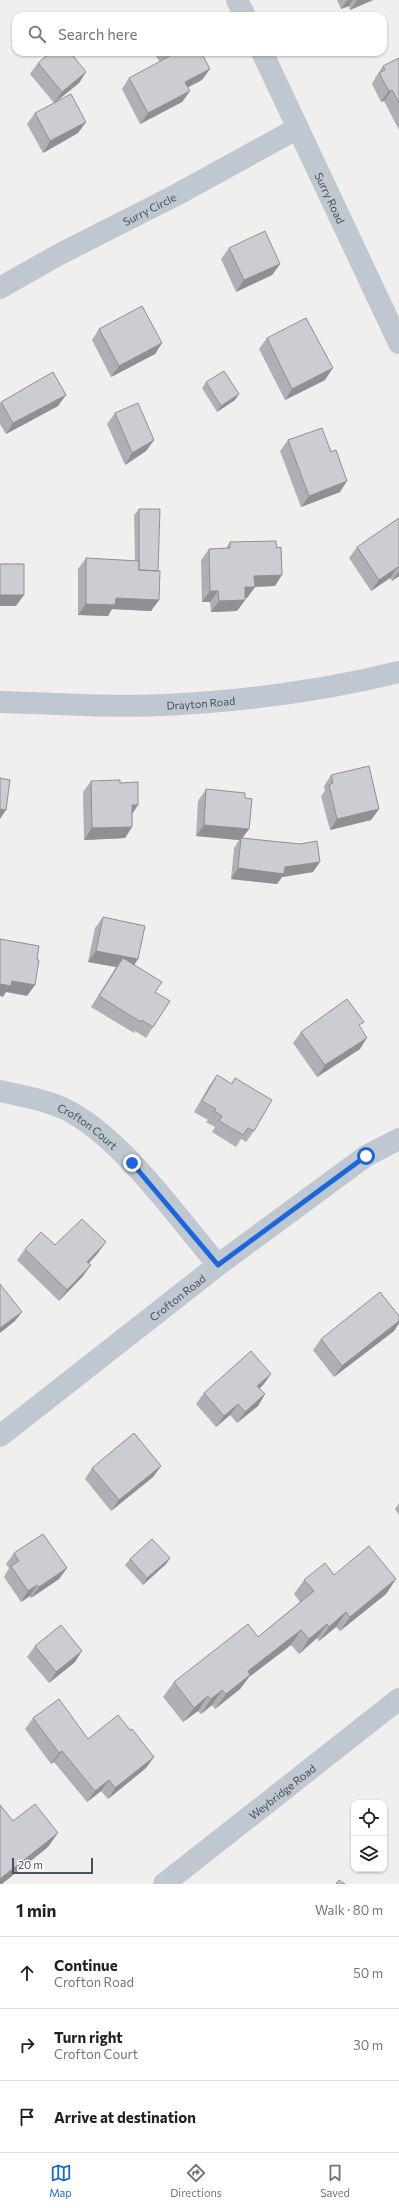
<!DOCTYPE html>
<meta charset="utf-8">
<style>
:root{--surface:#fff;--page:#f2f2f2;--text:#202124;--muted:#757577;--line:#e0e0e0;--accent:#1c66dd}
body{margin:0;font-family:Commissioner,sans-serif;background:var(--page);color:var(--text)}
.controls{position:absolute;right:12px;bottom:12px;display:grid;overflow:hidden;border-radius:8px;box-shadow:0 1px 3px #0004}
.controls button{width:36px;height:36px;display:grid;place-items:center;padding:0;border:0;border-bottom:1px solid var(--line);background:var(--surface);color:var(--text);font:20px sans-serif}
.scale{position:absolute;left:12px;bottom:10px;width:81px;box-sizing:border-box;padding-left:4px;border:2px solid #47505b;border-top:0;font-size:11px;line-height:14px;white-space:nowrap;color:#47505b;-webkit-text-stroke:3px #fff;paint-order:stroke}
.stop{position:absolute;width:12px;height:12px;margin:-9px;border:3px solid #1c66dd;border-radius:50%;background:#fff}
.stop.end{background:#1c66dd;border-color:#fff;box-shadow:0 1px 4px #0008}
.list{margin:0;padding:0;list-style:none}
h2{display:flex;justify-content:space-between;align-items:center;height:52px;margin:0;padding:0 16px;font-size:17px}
h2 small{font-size:13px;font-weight:400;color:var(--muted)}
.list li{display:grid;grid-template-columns:26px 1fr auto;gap:12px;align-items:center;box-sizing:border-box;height:72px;padding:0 16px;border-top:1px solid var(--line)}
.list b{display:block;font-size:15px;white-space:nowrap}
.list p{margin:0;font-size:13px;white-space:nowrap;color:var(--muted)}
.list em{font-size:13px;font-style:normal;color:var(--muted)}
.icon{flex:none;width:22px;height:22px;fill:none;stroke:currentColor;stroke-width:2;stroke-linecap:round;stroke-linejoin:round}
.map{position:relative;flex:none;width:399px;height:1884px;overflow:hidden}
.search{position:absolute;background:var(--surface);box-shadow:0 1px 3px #0004;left:12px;right:12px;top:12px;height:44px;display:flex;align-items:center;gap:10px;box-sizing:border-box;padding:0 14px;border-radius:12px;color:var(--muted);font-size:15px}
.sheet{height:268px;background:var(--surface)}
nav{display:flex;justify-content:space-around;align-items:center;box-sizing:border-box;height:56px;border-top:1px solid var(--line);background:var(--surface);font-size:11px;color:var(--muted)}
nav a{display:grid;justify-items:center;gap:2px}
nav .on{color:var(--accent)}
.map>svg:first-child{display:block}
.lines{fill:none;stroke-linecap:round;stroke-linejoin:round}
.street{stroke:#bfc8d0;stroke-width:22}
.wall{fill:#afb0b5}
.shaded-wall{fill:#8e9094}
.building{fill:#cbcdd3;stroke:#8e9094}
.route{stroke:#1c66dd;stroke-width:5}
.labels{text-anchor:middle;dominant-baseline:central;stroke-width:4;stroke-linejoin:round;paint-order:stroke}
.street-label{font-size:11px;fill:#47505b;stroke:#fff}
</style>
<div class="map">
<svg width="399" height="1884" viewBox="0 0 399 1884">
<rect width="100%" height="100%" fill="#f1eeee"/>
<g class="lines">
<g class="street">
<path d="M237,0L245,16"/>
<path id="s1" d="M262,52L399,343"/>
<path id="s2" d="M0,288L58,255L178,194L298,128"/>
<path id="s3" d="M0,702C55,703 110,708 164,705C243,701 323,691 399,672"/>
<path id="s4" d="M0,1091C22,1096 47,1100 67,1110C123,1139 177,1217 218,1265"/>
<path id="s5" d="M0,1436L218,1265L366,1156L399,1139"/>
<path id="s6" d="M164,1884L399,1699"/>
</g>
</g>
<path class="wall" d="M337,0H373L350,10L349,6L341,9Z
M159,52H201L202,80L188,87L190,91L182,102L140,124L122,89L129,78L160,62L156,56Z
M399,58V130L384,101L381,102L372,84L375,79V78L383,66Z
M38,63L86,72L79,83L56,102L86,122L78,133L43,153L27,124L35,113L54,103L30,74Z
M229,248L280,264L272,275L236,292L221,259Z
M99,329L162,343L155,354L111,377L92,340Z
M267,338L325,380L285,400L259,349Z
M206,382L235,400L217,412L202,388Z
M1,402L58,406L6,434L0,424V404Z
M115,413L154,440L146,451L125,465L107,424Z
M288,440L331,452L340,492L301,507L280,451Z
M139,509L158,571L159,600L151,611L112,609L108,616L78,615V569L86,558L135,561L134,515Z
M399,518V576L392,581L390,578L371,591L349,558L357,547Z
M230,542L275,586L255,587L247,598H245V600L237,611L211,612L210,602H202L201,560L209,549L226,548Z
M331,775L379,809L371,820L330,830L321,796L325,791L324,786Z
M91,781L120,783L132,814V827L125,838L84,840L83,792Z
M206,789L245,798L243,838L313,872L282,877L277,884L231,879L234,848L239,840L196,836L198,801Z
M103,917L134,965L155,992L153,1027L146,1038L135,1031L134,1033L91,1007L116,967L88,962L95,928Z
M360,1027V1049L317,1077L293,1043L301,1032Z
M217,1075L231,1084L235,1078L254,1131L246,1142L241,1139L236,1147L212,1132L215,1127L206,1122L208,1120L194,1112L209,1086Z
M55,1245L98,1253L89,1263L83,1276L59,1301L17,1260L25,1249Z
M399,1316V1323L394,1331L334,1377L313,1350L321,1339Z
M271,1374L263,1385L260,1388L265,1394L258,1406L237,1423L230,1415L216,1427L196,1404L204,1393Z
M161,1466L153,1477L111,1511L85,1479L92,1468Z
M399,1503V1515L395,1509Z
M14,1553L67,1568L59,1579L31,1598L30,1596L21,1602L4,1577L9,1568L6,1564Z
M170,1558L166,1564L143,1585L125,1565L130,1559Z
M334,1575L396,1579L386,1594L340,1631L336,1627L319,1641L317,1638L299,1654L291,1645L249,1677L240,1689L215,1709L212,1705L201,1714L198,1711L183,1722L163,1697L174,1682L258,1637L300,1602L294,1594L304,1580Z
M35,1646L75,1662L49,1683L27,1657Z
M33,1718L88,1739L130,1730L154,1757L146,1768L108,1799L101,1791L87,1802L54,1762L51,1764L25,1729Z"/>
<path class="shaded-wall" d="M347,0H353L349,6L341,9Z
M357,0H373L350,10Z
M210,69L202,80L177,93L185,82Z
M86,72L79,83L54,103L62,92Z
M392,90L384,101L381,102L389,91Z
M190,91L182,102L140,124L148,113Z
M86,122L78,133L43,153L50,141Z
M280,264L272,275L236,292L244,280Z
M162,343L155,354L111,377L119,366Z
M333,368L325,380L285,400L292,389Z
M239,394L235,400L217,412L221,406Z
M66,395L58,406L6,434L13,423Z
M154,440L146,451L125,465L132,453Z
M347,481L340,492L301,507L309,496Z
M398,567L390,578L371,591L379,580Z
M399,571V576L392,581Z
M282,575L275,586L250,587H255L247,598H237L245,587L254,576Z
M210,591H218L210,602H202Z
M0,595H24L16,606H0Z
M116,598L159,600L151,611L112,609L108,616L78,615L86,604Z
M245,600L237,611L211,612L219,601Z
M132,805H138L131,816Z
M0,809L6,810L0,819Z
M379,809L371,820L330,830L337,819Z
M204,825L249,829L241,840V838L239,840L196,836Z
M132,827L125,838L84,840L92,828Z
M320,862L313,872L282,877L277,884L231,879L238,868L285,867Z
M96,951L138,959L131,970L123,958L116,967L88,962Z
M12,981L35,985L27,996L6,992L3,997L0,996V984Z
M367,1038L360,1049L317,1077L325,1065Z
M106,1242L98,1253L79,1273L87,1262Z
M91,1265L83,1276L59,1301L67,1290Z
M22,1312L15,1321L0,1333V1328Z
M399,1321V1323L394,1331L334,1377L342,1366Z
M271,1374L263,1385L250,1397L257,1386Z
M265,1394L258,1406L237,1423L245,1412Z
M238,1404L230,1415L216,1427L224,1416Z
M161,1466L153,1477L111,1511L119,1500Z
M170,1558L166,1564L143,1585L147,1578Z
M67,1568L59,1579L31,1598L39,1587Z
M396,1579L386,1594L340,1631L350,1617Z
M37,1585L30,1596L21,1602L28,1591Z
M346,1612L336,1627L319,1641L329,1627Z
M327,1624L317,1638L299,1654L309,1639Z
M301,1630L291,1645L249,1677L240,1689L215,1709L226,1694L248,1671Z
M82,1651L75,1662L49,1683L56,1672Z
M222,1690L212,1705L201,1714L211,1699Z
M208,1696L198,1711L183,1722L194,1708Z
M62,1751L54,1762L51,1764L59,1753Z
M154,1757L146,1768L108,1799L115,1788Z
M109,1780L101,1791L87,1802L95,1791Z
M58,1833L48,1847L2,1884H0V1879Z"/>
<path class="building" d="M51,52H70L86,72L62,92L38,63Z
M168,52H201L210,69L185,82L190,91L148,113L129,78L170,56Z
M399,58V103L392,90L389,91L379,73L385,70L383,66Z
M71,94L86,122L50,141L35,113Z
M265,231L280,264L244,280L229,248Z
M142,306L162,343L119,366L99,329Z
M306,318L333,368L292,389L267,338Z
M224,371L239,394L221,406L206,382Z
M53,372L66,395L13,423L1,402Z
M138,403L154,440L132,453L115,413Z
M322,428L331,452L336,450L347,481L309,496L288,440Z
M139,509H160L158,571L139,570Z
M399,518V568L398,567L379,580L357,547Z
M276,541L277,548L281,547L282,575L254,576L255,587H245V600L219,601L218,591H210L209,549L230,548V542Z
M86,558L139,561V570L160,571L159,600L116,598L115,605L86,604Z
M0,564H24V595H0Z
M369,766L379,809L337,819L329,785L333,783L331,775Z
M0,778L10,780L6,810L0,809Z
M120,780V783L138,782V805H132V827L92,828L91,781Z
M206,789L245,793V798L252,799L249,829L204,825Z
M241,838L300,844L317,841L320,862L285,867L284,874L238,868Z
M103,917L145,926L138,959L96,951Z
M0,939L39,946L37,960H39L35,985L12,981L11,986L0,984Z
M123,958L162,982L155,992L170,1001L153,1027L142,1020L141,1022L99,996Z
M347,999L364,1022L359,1025L367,1038L325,1065L301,1032Z
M217,1075L232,1084L235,1078L272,1100L254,1131L248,1128L243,1135L219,1121L222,1116L214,1111L216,1109L202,1101Z
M82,1219L106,1242L87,1262L91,1265L67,1290L25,1249L41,1232L55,1245Z
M0,1284L22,1312L0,1328Z
M380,1292L399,1316V1321L342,1366L321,1339Z
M251,1351L271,1374L257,1386L265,1394L245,1412L238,1404L224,1416L204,1393Z
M134,1433L161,1466L119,1500L92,1468Z
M43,1534L67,1568L39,1587L37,1585L28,1591L11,1566L19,1561L14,1553Z
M152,1539L170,1558L147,1578L130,1559Z
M369,1546L396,1579L350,1617L346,1612L329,1627L327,1624L309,1639L301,1630L248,1671L250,1675L226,1694L222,1690L211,1699L208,1696L194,1708L174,1682L248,1624L258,1637L314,1591L304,1580L325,1563L334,1575Z
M61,1625L82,1651L56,1672L35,1646Z
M59,1699L88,1739L118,1715L130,1730L132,1729L154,1757L115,1788L109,1780L95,1791L62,1751L59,1753L33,1718Z
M35,1804L58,1833L0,1879V1805L13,1821Z
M339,1880L345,1884H336Z"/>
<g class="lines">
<path class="route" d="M132,1163L218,1265L366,1156"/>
</g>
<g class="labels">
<g class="street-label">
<text stroke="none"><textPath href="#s1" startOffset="161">Surry Road</textPath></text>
<text stroke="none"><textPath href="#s2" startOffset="169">Surry Circle</textPath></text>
<text stroke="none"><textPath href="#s3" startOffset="201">Drayton Road</textPath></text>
<text stroke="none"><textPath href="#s4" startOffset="96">Crofton Court</textPath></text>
<text stroke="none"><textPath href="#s5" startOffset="225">Crofton Road</textPath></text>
<text stroke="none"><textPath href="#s6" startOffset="150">Weybridge Road</textPath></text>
</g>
</g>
</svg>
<div class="controls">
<button><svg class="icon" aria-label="locate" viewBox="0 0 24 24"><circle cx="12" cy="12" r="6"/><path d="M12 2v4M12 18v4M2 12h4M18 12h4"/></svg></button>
<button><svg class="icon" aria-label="layers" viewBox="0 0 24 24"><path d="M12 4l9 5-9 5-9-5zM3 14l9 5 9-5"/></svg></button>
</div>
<div class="scale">20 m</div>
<div class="stop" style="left:366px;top:1156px"></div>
<div class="stop end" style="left:132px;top:1163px"></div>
<div class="search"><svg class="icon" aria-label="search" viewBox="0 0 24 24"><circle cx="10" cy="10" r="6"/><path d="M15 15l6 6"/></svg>Search here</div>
</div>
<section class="sheet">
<h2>1 min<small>Walk · 80 m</small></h2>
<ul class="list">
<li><svg class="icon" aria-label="ahead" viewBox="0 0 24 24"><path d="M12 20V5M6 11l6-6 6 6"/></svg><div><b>Continue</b><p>Crofton Road</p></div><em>50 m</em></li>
<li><svg class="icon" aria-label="right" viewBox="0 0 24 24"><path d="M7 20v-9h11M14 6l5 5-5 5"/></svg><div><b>Turn right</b><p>Crofton Court</p></div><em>30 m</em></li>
<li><svg class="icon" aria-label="arrive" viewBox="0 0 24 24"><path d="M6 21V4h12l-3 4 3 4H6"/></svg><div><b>Arrive at destination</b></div></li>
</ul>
</section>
<nav>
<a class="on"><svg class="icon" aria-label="map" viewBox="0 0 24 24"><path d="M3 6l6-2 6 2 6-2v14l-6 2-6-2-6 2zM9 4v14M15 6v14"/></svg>Map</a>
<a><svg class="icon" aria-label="directions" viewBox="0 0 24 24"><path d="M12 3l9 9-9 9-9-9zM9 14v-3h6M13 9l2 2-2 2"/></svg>Directions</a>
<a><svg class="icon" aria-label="saved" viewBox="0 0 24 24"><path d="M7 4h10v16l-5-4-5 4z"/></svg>Saved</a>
</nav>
